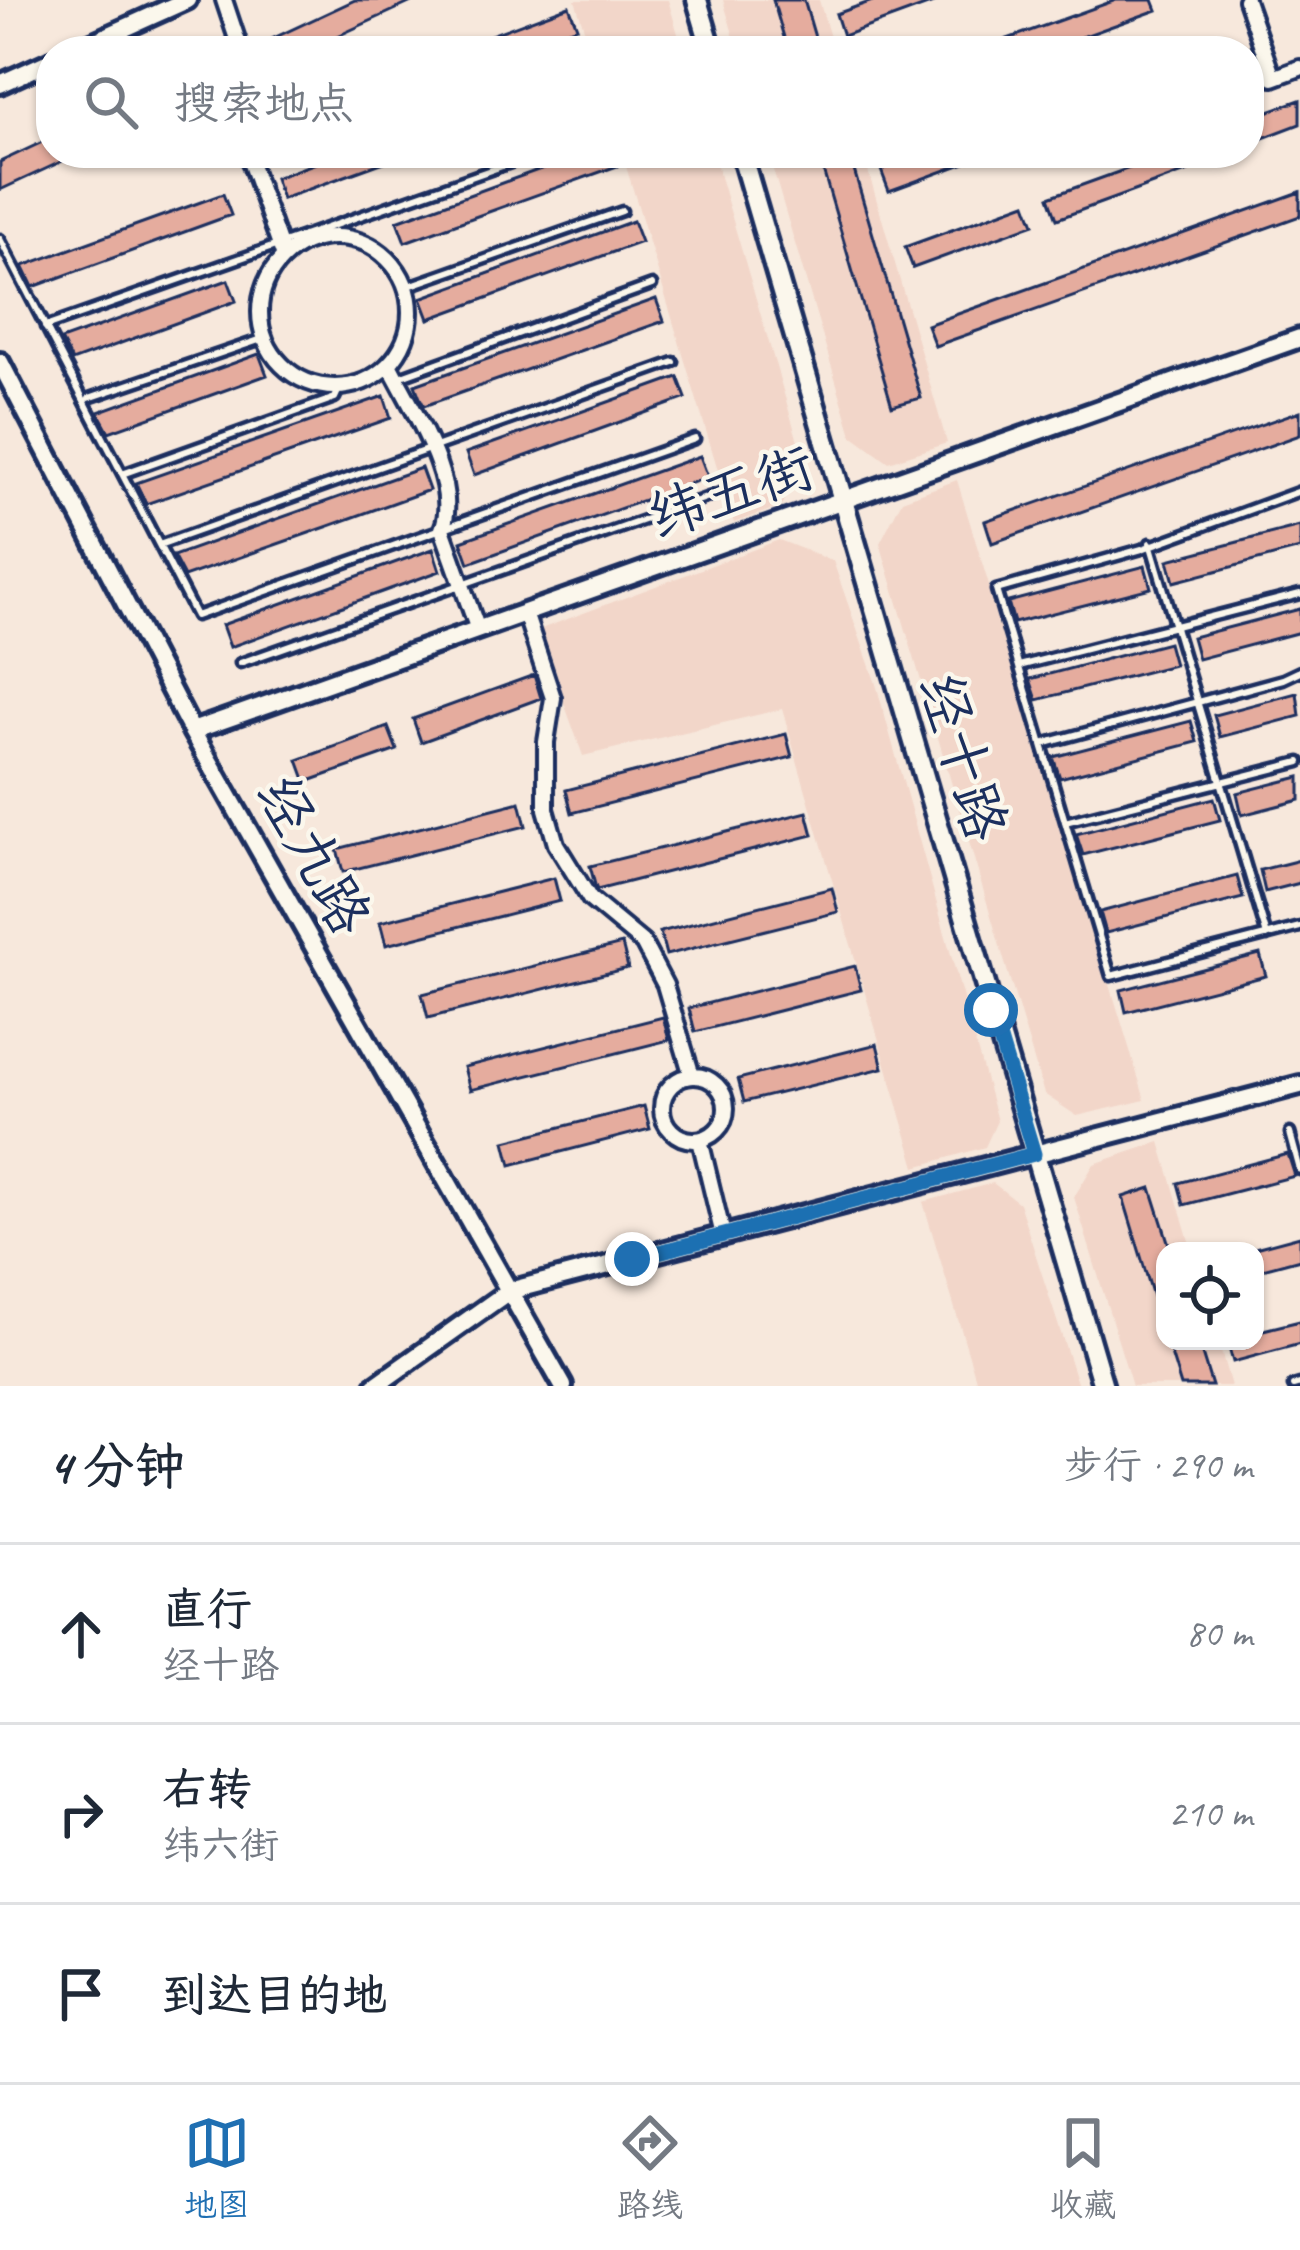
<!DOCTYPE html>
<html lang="zh">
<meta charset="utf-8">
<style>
:root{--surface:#fff;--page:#f2f2f3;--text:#1f2937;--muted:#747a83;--line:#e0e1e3;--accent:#1f6fb2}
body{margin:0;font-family:Caveat,"LXGW WenKai TC",sans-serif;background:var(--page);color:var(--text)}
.controls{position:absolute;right:36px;bottom:36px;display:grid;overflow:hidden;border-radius:24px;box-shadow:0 3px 9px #0004}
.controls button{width:108px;height:108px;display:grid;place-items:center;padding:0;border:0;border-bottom:3px solid var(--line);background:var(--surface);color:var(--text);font:60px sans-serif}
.stop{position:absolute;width:36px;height:36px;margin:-27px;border:9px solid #1f6fb2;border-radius:50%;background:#fff}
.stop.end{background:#1f6fb2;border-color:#fff;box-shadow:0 3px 12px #0008}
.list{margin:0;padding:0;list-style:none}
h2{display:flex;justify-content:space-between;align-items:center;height:156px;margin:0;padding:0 48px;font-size:51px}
h2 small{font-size:39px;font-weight:400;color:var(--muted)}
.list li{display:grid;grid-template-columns:78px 1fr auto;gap:36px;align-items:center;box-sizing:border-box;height:180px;padding:0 48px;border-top:3px solid var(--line)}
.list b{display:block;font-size:45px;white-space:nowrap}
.list p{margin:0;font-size:39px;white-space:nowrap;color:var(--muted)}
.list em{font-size:39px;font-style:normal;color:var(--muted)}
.icon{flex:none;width:66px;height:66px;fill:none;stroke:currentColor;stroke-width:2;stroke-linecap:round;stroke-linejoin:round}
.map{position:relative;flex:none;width:1300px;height:1386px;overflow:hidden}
.search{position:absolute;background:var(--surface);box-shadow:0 3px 9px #0004;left:36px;right:36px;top:36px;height:132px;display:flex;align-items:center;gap:30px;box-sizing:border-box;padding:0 42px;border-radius:48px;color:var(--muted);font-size:45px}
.sheet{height:696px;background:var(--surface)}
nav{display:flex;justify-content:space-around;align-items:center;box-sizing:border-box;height:168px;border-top:3px solid var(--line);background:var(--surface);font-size:33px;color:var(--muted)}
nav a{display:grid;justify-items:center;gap:6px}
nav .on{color:var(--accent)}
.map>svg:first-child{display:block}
.built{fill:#f2d6c9}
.building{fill:#e5ac9e;stroke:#1b2f5e;stroke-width:3}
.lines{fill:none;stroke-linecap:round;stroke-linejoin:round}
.service-casing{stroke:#1b2f5e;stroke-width:15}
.minor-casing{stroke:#1b2f5e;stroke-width:22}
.tertiary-casing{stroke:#1b2f5e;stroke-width:26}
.secondary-casing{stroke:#1b2f5e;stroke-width:27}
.service{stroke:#fbf7ec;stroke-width:6}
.minor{stroke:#fbf7ec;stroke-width:14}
.tertiary{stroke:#fbf7ec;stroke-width:16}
.secondary{stroke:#fbf7ec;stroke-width:18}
.route{stroke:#1f6fb2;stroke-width:15}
.labels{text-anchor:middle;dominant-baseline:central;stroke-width:9;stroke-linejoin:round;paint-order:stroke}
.street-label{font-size:57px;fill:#1b2f5e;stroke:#fbf7ec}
</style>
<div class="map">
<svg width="1300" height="1386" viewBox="0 0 1300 1386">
<rect width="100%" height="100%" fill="#f7e8dc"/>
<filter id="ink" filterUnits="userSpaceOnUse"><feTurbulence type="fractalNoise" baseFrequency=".00833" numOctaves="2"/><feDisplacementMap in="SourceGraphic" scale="24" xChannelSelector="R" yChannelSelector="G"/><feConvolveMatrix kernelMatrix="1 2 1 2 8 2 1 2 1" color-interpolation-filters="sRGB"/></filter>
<g filter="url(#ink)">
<path class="built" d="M575,0H668L683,51H591Z
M723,0H819L834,51H738Z
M622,153H713L800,448L782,506L734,523Z
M768,153H863L947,443L889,462L852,435Z
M957,480L1145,1100L1077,1116L1044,1094L880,543L902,500Z
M779,540L833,561L876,684L997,1121L985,1147L916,1167L782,709L583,756L538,630Z
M1160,1142L1192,1251H1165V1341H1218L1231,1386H1132L1074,1197L1094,1164Z
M993,1183L1019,1203L1078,1386H978L923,1202Z"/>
<path class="building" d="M355,0H416L305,51H264L261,44Z
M773,0H804L819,51H788Z
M875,0H938L939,1L843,36L836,14Z
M1116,0H1153L1157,10L1043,51H1006L1002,41Z
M569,6L577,27L511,51H448Z
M1300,100V124L1263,138L1255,116Z
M51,138V153H80L0,190V162Z
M343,153L406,154L282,199L275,178Z
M585,153H613L617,166L405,242L397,221Z
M818,153H849L921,398L892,406Z
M927,153H990V154L889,191L881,170Z
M1171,153L1235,154L1057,219L1049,197Z
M1300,192V216L935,346L927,325Z
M223,194L231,215L33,287L23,266Z
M1026,203L1034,224L913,268L905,247Z
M633,221L641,242L429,319L421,298Z
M228,280L236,301L72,361L61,340Z
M656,299L664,321L424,406L420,398L415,385Z
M259,354L267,375L109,432L98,412Z
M678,377L686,398L474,475L466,453Z
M384,396L391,418L146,504L139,489L136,483Z
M1300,411V435L992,543L985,521Z
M700,456L708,477L469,563L461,541Z
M421,468L429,490L329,526L184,577L173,556Z
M1300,526V549L1174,582L1168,560Z
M433,549L440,571L230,647L222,625Z
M1145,566L1151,588L1014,623L1008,602Z
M1300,609V632L1198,659L1192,637Z
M1168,643L1174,665L1037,700L1030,679Z
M534,675L541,698L421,742L413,719Z
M1297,693L1300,716L1220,737L1214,715Z
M1191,721L1197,742L1060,778L1053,757Z
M388,727L397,750L306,782L298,760Z
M786,734L792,757L572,813L566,790Z
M1300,777V800L1242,815L1237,793Z
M1214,798L1220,820L1083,855L1076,834Z
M520,802L526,826L343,872L337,849Z
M807,812L813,835L597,890L595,885L590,866Z
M1300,860V883L1265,892L1260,870Z
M1237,876L1243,898L1106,933L1100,912Z
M554,878L560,901L386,945L380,922Z
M832,888L838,912L666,955L660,932Z
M622,944L628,968L428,1018L422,994Z
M1260,954L1266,976L1126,1012L1121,990Z
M855,966L861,990L695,1032L689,1008Z
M663,1017L669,1040L470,1090L464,1067Z
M877,1044L883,1068L744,1102L738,1079Z
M644,1106L650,1129L511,1165L505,1141Z
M1288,1154L1295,1176L1184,1205L1178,1183Z
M1151,1188L1171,1251H1165L1162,1326L1123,1197Z
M1300,1236V1259L1255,1271V1248Z
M1300,1321V1344L1233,1362L1227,1341H1255V1332Z
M1167,1341H1198L1212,1386H1181Z"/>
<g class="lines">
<g class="service-casing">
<path id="service" d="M0,239L196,616L695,439
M406,287L622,211
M45,327L539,153
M399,377L652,285
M89,398L265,338
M122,474L335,398L340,387
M1300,491L1142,549L996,590L1111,976L1300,927
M1150,543L1267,936
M159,545L674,362
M240,663L720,493
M1019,666L1300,594
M1042,744L1283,679L1300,671
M1065,822L1300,762
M1290,1133L1300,1170
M1293,1386L1300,1384"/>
</g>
<g class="minor-casing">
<path id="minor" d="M224,0L241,51
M1246,0L1273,78L1300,68
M247,153L284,257
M260 312a75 75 0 1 1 150 0a75 75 0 1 1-150 0Z
M389,364C409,405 462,483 442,529L478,630
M525,613L553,698L546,742V809L556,844L590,899L643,943L665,985L692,1076
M662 1108a32 32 0 1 1 64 0a32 32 0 1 1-64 0Z
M700,1140L723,1235"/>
</g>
<g class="tertiary-casing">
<path id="tertiary" d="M74,51L187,0
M0,84L51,61
M0,362L192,731L563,1386
M192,731L1300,338
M375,1386L509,1291L1300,1085"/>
</g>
<g class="secondary-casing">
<path id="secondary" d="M697,0L712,51
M741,153L1103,1386"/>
</g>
<use href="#service" class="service"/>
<use href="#minor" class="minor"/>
<use href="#tertiary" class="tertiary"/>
<use href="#secondary" class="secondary"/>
</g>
</g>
<g class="lines" filter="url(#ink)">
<path class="route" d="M632,1259L1034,1154L991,1010"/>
</g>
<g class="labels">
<g class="street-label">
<text transform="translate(731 492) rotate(-19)">纬五街</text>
<text transform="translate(963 757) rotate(73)">经十路</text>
<text transform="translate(314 855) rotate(61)">经九路</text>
</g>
</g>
</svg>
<div class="controls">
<button><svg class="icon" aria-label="locate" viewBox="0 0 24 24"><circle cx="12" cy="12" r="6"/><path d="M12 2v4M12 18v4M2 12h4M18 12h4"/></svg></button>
</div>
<div class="stop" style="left:991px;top:1010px"></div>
<div class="stop end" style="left:632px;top:1259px"></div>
<div class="search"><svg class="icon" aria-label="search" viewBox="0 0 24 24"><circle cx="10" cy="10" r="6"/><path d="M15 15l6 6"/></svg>搜索地点</div>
</div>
<section class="sheet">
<h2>4 分钟<small>步行 · 290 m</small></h2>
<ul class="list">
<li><svg class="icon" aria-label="ahead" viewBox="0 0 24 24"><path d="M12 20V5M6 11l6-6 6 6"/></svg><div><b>直行</b><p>经十路</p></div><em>80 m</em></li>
<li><svg class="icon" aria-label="right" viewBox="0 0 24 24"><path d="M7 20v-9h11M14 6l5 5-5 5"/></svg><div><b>右转</b><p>纬六街</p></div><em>210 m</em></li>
<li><svg class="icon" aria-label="arrive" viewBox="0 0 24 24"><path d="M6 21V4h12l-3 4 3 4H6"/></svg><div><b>到达目的地</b></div></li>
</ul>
</section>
<nav>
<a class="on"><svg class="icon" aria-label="map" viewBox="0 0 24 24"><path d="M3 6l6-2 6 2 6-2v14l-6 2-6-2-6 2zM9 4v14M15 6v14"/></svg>地图</a>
<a><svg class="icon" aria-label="directions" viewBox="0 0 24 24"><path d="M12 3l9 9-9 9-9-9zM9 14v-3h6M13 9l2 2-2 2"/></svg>路线</a>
<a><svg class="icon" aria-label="saved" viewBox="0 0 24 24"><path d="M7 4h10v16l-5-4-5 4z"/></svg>收藏</a>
</nav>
